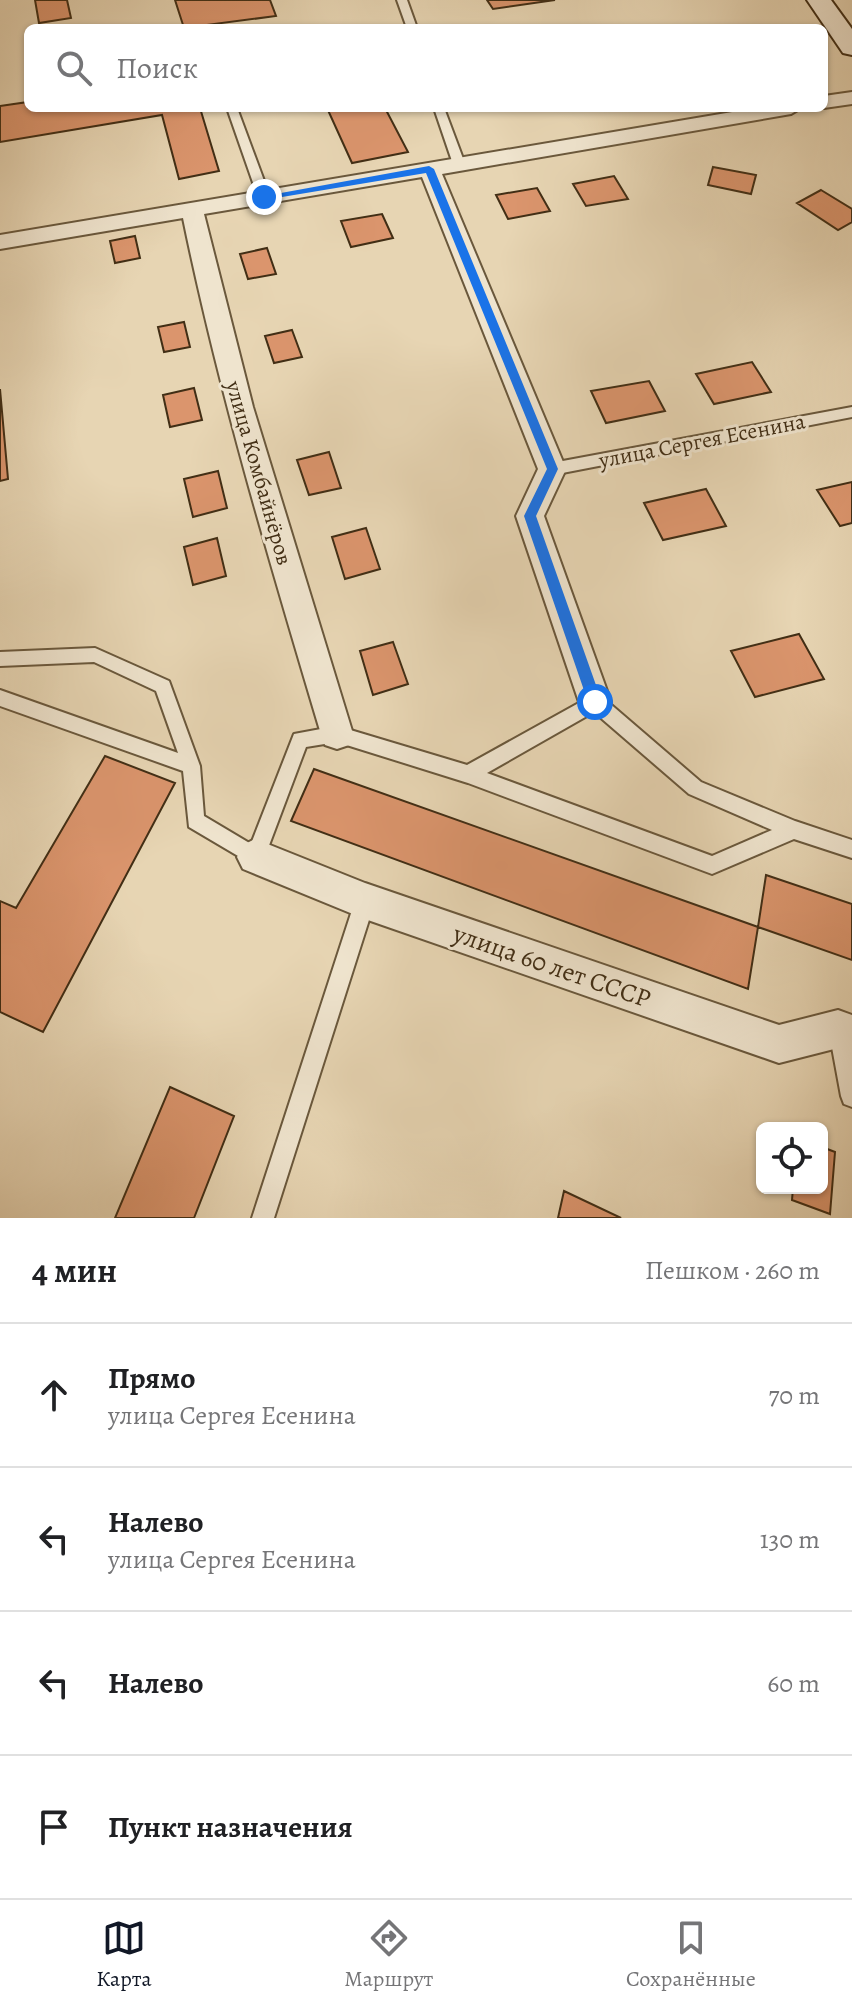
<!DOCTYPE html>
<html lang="ru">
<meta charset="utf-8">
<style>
:root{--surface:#fff;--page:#f6f6f6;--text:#202124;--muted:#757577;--line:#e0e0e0;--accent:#111827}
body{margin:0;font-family:Alegreya,serif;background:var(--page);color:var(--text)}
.controls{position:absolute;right:24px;bottom:24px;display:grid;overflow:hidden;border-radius:12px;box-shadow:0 2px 6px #0004}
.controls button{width:72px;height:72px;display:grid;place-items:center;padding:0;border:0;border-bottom:2px solid var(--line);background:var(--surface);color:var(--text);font:40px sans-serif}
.stop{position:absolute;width:24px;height:24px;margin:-18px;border:6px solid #1a73e8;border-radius:50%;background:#fff}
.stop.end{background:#1a73e8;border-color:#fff;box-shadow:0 2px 8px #0008}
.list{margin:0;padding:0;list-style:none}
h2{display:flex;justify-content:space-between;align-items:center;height:104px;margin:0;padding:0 32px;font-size:34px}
h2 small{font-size:26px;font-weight:400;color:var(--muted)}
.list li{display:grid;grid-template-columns:52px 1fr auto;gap:24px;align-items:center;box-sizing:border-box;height:144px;padding:0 32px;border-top:2px solid var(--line)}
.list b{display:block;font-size:30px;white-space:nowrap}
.list p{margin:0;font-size:26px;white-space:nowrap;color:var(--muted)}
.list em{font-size:26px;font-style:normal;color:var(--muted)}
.icon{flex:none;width:44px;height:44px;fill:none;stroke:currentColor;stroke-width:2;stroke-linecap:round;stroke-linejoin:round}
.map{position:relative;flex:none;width:852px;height:1218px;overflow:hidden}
.search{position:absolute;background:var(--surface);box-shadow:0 2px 6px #0004;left:24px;right:24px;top:24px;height:88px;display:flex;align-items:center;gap:20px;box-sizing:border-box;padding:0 28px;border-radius:12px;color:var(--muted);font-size:30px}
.sheet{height:680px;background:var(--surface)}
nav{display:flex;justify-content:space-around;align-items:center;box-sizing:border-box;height:112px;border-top:2px solid var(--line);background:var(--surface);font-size:22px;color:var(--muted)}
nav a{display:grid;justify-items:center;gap:4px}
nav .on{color:var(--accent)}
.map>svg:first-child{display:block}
.building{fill:#db956d;stroke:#412e15;stroke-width:2}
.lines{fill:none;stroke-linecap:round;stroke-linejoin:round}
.lane-casing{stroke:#6a583c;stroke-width:4}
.street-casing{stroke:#6a583c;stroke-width:4}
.secondary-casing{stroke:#412e15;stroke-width:4}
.lane{fill:#efe4ce;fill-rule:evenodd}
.street{fill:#efe4ce;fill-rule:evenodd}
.secondary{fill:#efe4ce;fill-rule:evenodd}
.route{fill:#1a73e8}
.labels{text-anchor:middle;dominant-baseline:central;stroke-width:6;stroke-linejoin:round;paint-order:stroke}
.street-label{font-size:22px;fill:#412e15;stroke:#efe4ce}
.near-street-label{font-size:26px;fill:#412e15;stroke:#efe4ce}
</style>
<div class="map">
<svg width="852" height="1218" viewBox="0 0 852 1218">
<rect width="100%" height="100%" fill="#e7d5b3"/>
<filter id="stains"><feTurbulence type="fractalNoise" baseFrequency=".0025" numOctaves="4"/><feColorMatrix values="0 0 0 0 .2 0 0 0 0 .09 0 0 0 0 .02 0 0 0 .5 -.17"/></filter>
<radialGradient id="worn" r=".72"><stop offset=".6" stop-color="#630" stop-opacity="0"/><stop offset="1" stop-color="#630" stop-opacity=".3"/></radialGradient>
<path class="building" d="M35,0H67L71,18L39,23Z
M175,0H270L276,16L184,28Z
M487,0H555L493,9Z
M28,102V108H200L219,171L179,179L162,115L0,142V106Z
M327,108H385L408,152L352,163Z
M713,167L756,175L751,194L708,185Z
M614,176L628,199L586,206L573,184Z
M537,188L550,211L508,219L496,195Z
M821,190L852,209V222L838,230L797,203Z
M382,214L393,238L351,247L341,221Z
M135,236L140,258L115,263L110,241Z
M267,248L276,274L248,279L240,254Z
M184,322L190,347L164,352L158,327Z
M292,330L302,357L274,363L265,336Z
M752,362L771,392L714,404L696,374Z
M649,381L665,411L606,423L591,391Z
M194,388L202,420L170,427L163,395Z
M0,389L8,479L0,481Z
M329,452L341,488L309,495L297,460Z
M218,471L227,508L193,517L184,479Z
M852,482V523L840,526L817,490Z
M706,489L726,526L663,540L644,503Z
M366,528L380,569L345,579L332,537Z
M217,538L226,576L193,585L184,547Z
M799,634L824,679L755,697L731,651Z
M393,642L408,684L373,695L360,651Z
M105,756L175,783L43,1032L0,1012V901L16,908Z
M314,769L758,927L748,989L291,821Z
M766,875L852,904V960L758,927Z
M170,1087L234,1116L194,1218H115Z
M822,1147L835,1152L830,1214L792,1200L793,1188H822Z
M564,1191L621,1218H558Z"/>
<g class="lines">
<g class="lane-casing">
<path id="lane" d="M397,0H407L417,28H407Z
M227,108H237L270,197L268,200L264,201L258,197Z
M434,108H444L465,164L463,166L453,164Z
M852,407V417L552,475L545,469L552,463Z
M95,648L169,681L200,766L204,816L251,844L294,734L337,726L467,765L595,694L601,696L701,782L795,821L852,840V858L794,839L712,874L468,783L337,742L306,747L262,864L255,866L189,827L183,771L0,706V690L178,753L156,691L94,662L0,666V652ZM594,712L689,794L772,830L712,856L487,773Z
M365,891L372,894L375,901L274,1218H252L355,901L358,894Z
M839,1021L846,1024L852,1044V1107L844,1104L841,1096L829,1031L832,1024Z"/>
</g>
<g class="street-casing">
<path id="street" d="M852,92V104L824,108V96Z
M756,108H801L791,114L442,174L566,469L544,516L611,702L606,712L595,717L584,712L579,702L516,516L538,469L422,177L204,214L253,407L353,734L349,745L337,749L325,745L321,734C270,563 219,393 183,218L0,249V235Z
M255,839L365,883L779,1025L838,1010L852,1015V1053L838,1048L779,1063L365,919L243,869L237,857L243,845Z"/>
</g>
<g class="secondary-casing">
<path id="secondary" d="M807,0H831L852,29V55L843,53Z"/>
</g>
<use href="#lane" class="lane"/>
<use href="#street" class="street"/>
<use href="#secondary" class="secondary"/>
</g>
<path class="route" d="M429,166L434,169L558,469L536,516L602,702L595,708L588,702L524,516L547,469L426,173L264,200L259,197Z"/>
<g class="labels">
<g class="street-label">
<text transform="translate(702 441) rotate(-11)">улица Сергея Есенина</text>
<text transform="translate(259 473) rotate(74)">улица Комбайнёров</text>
</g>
<g class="near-street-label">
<text transform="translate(552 966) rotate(19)">улица 60 лет СССР</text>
</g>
</g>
<rect width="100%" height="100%" filter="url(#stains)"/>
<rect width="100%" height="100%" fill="url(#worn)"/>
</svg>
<div class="controls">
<button><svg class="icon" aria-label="locate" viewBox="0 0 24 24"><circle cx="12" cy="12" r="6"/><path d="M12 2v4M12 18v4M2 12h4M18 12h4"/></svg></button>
</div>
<div class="stop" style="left:595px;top:702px"></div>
<div class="stop end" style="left:264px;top:197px"></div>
<div class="search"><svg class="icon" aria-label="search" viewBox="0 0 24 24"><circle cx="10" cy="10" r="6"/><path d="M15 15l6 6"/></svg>Поиск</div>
</div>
<section class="sheet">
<h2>4 мин<small>Пешком · 260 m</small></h2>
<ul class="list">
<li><svg class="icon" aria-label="ahead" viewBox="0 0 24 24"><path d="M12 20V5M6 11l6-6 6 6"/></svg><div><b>Прямо</b><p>улица Сергея Есенина</p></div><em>70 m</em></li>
<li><svg class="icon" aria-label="left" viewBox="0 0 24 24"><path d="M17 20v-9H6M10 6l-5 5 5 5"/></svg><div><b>Налево</b><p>улица Сергея Есенина</p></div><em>130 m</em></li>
<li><svg class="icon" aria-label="left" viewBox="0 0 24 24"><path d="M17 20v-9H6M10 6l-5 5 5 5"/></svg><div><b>Налево</b></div><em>60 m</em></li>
<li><svg class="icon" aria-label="arrive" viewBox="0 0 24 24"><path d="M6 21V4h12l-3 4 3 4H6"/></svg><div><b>Пункт назначения</b></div></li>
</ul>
</section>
<nav>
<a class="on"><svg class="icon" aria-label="map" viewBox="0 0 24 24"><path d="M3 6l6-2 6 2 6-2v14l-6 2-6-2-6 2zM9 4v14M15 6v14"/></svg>Карта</a>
<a><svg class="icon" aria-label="directions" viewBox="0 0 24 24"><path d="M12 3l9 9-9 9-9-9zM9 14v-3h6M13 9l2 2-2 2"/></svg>Маршрут</a>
<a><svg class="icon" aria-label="saved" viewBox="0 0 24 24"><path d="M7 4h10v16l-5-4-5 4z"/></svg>Сохранённые</a>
</nav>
